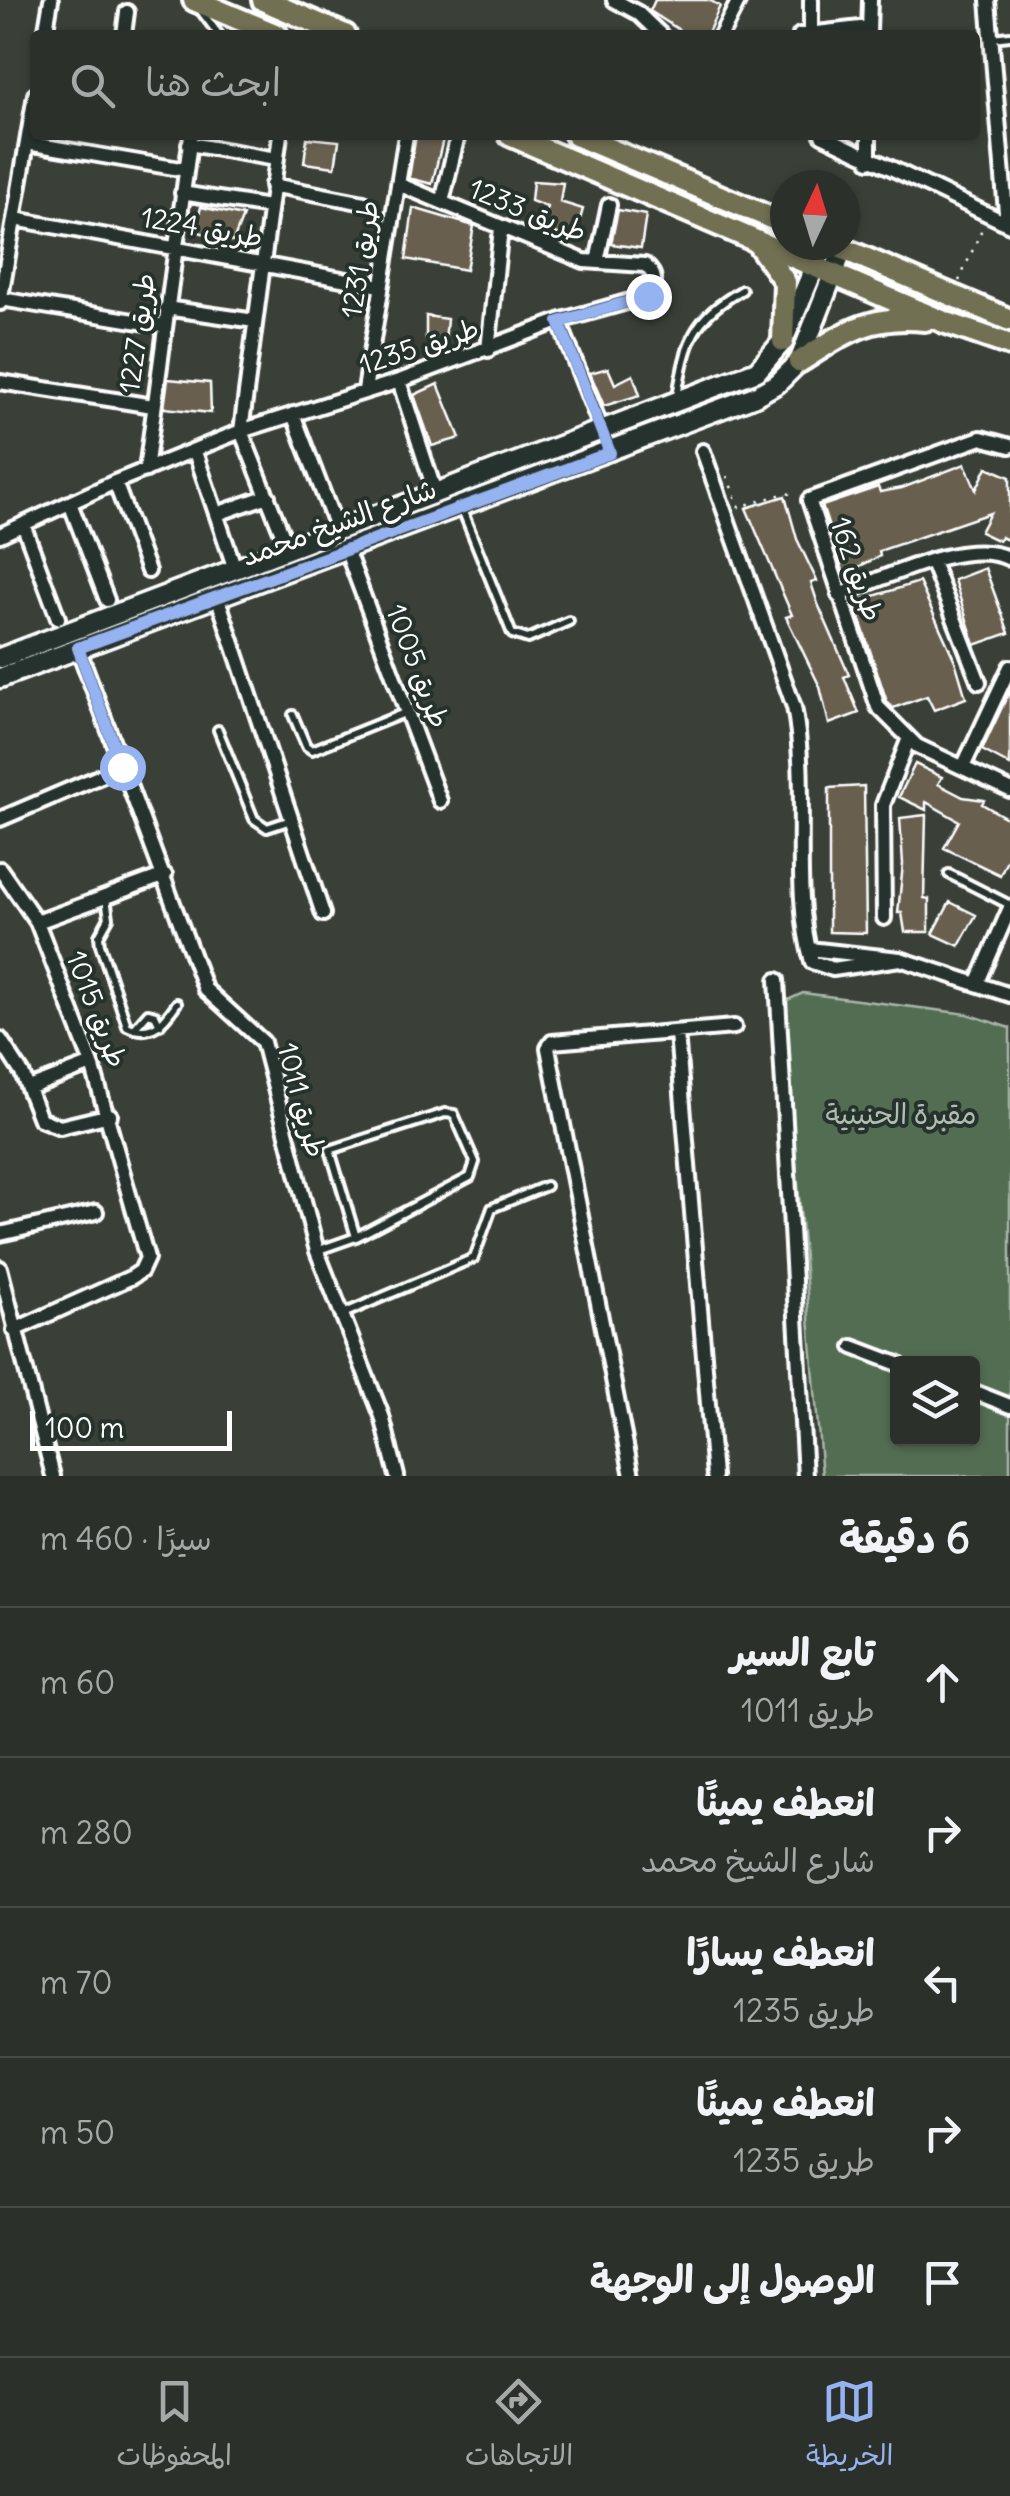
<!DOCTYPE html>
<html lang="ar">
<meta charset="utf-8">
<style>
:root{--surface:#2c302a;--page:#383c36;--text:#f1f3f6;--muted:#a6a9a8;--line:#484b47;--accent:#95b2f1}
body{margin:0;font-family:Delius,"Playpen Sans Arabic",sans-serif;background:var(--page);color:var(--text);direction:rtl}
.controls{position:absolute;right:30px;bottom:30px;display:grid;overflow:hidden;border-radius:10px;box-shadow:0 2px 8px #0004}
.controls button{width:90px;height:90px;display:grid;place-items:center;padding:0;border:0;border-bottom:2px solid var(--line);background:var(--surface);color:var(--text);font:50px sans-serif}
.compass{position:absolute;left:770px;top:170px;width:90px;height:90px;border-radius:50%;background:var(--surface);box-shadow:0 2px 8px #0004;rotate:4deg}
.scale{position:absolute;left:30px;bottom:25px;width:202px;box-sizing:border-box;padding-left:10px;border:5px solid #fff;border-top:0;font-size:28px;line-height:35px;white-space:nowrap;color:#fff;-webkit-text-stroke:8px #26332d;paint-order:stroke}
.stop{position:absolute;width:30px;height:30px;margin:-22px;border:8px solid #95b2f1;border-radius:50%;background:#fff}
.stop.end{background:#95b2f1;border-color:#fff;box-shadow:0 2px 10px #0008}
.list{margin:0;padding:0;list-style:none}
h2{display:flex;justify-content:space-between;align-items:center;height:130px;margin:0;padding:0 40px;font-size:42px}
h2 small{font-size:32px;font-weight:400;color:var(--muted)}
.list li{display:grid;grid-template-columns:65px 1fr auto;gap:30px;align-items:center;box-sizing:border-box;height:150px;padding:0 40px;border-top:2px solid var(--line)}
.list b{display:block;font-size:38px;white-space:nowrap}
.list p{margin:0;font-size:32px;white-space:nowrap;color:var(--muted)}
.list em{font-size:32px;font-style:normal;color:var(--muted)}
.icon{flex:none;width:55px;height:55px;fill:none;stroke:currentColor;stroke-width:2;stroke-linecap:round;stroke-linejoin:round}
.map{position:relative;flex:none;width:1010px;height:1476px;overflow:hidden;direction:ltr}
.search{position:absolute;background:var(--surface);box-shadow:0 2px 8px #0004;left:30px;right:30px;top:30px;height:110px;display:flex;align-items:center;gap:25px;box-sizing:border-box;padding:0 35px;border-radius:10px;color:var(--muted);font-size:38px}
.sheet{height:880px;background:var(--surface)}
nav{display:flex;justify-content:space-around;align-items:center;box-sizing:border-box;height:140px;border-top:2px solid var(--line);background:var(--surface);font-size:28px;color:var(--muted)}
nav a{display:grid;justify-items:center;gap:5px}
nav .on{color:var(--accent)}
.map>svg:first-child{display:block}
.green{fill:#526d53;stroke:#a8b6a9;stroke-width:2.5;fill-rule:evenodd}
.building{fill:#675e50;stroke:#fff;stroke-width:2.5}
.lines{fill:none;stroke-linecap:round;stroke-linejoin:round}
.lane-casing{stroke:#fff;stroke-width:14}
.street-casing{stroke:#fff;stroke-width:20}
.secondary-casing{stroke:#fff;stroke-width:25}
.primary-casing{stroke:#fff;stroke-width:28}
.path{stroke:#fff;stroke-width:2.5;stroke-dasharray:2.5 8;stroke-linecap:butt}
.lane{stroke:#26332d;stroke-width:6}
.street{stroke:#26332d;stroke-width:12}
.secondary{stroke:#26332d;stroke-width:18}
.primary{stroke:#716f52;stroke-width:20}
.route{stroke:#95b2f1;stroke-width:12}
.labels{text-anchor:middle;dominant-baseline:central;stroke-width:8;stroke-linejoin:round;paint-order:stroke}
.street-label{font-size:28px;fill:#fff;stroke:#26332d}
.park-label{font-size:28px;fill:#b1bdb2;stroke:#26332d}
</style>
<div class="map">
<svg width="1010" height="1476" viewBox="0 0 1010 1476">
<rect width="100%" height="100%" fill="#3a4038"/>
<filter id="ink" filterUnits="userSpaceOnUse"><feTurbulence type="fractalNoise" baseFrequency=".01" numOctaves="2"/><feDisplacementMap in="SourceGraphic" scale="20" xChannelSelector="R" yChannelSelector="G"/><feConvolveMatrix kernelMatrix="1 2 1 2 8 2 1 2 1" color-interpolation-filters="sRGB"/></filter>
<g filter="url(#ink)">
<path class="green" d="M803,993L967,1014L1010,1028V1476H822L783,1002ZM898,1364H972V1438H898Z"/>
<path class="building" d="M655,0H709L720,6L707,35H687L650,11Z
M416,135H444L432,184L409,178Z
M307,138L339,141L335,167L304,163Z
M533,181L563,183L560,202L583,209L574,241L543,228L547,207L531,201Z
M201,207L243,216L233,242L195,231Z
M413,208L474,226L466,270L406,259Z
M618,210L646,215L641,248L611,244Z
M426,316L447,319L445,342L426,339Z
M608,368L615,384L633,375L640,395L604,406L590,373Z
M168,379L210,383L211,413L164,408Z
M438,384L460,438L432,446L414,395Z
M965,464L976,490L987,467L1010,477V541L1001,537L999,541L980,532L990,513L879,551L880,556L844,574L822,506L878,487L880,492L902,488Z
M785,496L797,539L817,581L811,583L818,604L849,675L844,677L859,713L829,724L820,687L786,617L792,615L746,508Z
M985,568L1009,633L975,645L954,580Z
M919,582L955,661L966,698L934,710L927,696L893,708L887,702L854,602Z
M1010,690V765L982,750Z
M915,764L942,777L938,784L963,797L984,800L982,804L1010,820V853L1000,875L944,848L959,821L926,802V810L899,797Z
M864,786L866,933L829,932V788Z
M926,815L924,898L929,899V932H905L902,913H898L903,864L900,818Z
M950,902L976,915L959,946L933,934Z"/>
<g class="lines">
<g class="lane-casing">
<path id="lane" d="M201,11L219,35
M992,38L1010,36
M677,396C687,340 691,320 742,290
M461,507L512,634L528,639L569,621
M293,715L306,746L312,750L407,712
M218,730L254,819L267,828L291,820
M949,874L1010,905
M106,898L109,918L99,936L100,945L127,1026C152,1038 164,1022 177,1003
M134,1029L148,1013L155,1015L160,1025
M319,1250L356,1237L470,1177L475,1162L454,1114L445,1113L330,1150L356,1237
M343,1314L474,1258L492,1208L546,1186"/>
</g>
<g class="street-casing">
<path id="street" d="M614,0L638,13L661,35
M811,0V33
M988,0L1007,224
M869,32L870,0
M45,35L51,0
M124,35L127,12
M721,35L739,0
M800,35L869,27
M280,135L241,431L289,551
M822,135L1010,225
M869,135V161
M27,143L186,170
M189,144L276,159
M272,185L364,203
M182,193L269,207
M442,202L457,139
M15,219L380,286
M597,262L609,205
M1,299L164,326
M0,303L35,95
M166,308L255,321
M559,321L611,453
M488,350L501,228
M399,381L436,495
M0,382L153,406
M365,390L406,135
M293,414L338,532
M1010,446L981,438L809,500L878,707L917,746L1010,790
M703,451L794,707C810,788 790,886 812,962L833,969L900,959
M195,452L235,569
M146,470L191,135
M115,482L148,571
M70,503L107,600
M217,514L268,496
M23,524L58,618
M0,535L115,482L241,431L399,381L559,321L648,296C656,283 657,275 645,265L584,261L398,184
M346,549L440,801
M932,562L979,682
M839,595C884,579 966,536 1010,559
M217,596L323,914
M78,648L205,989L263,1042L317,1251L382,1416L397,1476
M963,767L1010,667
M0,819L122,767
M0,869L37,922L92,1064L147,1258L141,1271L132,1277L14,1330
M884,918L883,805L909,738
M37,922L165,875
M809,949L900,959L1010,995
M777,980L805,1476
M977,984L1010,908
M677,1033L714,1476
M0,1039L22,1073L40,1119L60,1127L110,1115
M29,1088L92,1064
M0,1234L96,1212
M0,1268L53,1476
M853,1347L898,1364
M972,1391L1010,1406
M632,1476L548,1048L552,1042L734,1027"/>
</g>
<g class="secondary-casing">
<path id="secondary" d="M0,658L757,371L783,341L824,245
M0,678L755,396L778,383L799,362L843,249"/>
</g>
<g class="primary-casing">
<path id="primary" d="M194,0L277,35
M263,0L345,35
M510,135L944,322L1010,345
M576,135L785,224
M758,244L785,282L783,341
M834,245L1010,320
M799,362C845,333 869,314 925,320"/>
</g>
<path class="path" d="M959,281L982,229
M727,476L739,507L786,493L795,495"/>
<use href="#lane" class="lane"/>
<use href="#street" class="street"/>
<use href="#secondary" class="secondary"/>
<use href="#primary" class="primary"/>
</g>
</g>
<g class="lines" filter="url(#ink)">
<path class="route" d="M122,767L78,648L610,453L559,322L648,296"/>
</g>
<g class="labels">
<g class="street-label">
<text transform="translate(528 210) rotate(22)">طريق 1233</text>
<text transform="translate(202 227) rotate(10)">طريق 1224</text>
<text transform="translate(360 259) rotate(-81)">طريق 1231</text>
<text transform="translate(137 333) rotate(-82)">طريق 1227</text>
<text transform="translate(419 346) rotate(-18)">طريق 1235</text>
<text transform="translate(339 522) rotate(-20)">شارع الشيخ محمد</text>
<text transform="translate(857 569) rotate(71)">طريق 162</text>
<text transform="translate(418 666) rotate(69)">طريق 1005</text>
<text transform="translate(97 1009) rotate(69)">طريق 1015</text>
<text transform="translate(302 1100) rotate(75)">طريق 1011</text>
</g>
<g class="park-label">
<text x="901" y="1114">مقبرة الحنينية</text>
</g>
</g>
</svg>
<div class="controls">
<button><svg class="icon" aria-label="layers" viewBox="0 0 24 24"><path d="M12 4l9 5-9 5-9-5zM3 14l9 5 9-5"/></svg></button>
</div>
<svg class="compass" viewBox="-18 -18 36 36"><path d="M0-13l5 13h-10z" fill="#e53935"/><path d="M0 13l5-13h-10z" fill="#a6a9a8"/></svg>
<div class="scale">100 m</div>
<div class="stop" style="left:122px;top:767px"></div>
<div class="stop end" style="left:648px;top:296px"></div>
<div class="search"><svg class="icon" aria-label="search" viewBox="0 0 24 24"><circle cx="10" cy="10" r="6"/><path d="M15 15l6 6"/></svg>ابحث هنا</div>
</div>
<section class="sheet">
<h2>6 دقيقة<small>سيرًا · 460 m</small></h2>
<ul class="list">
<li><svg class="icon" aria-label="ahead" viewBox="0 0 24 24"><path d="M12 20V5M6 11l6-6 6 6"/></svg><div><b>تابع السير</b><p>طريق 1011</p></div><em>60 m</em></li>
<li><svg class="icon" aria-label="right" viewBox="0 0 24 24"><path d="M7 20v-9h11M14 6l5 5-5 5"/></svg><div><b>انعطف يمينًا</b><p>شارع الشيخ محمد</p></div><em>280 m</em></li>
<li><svg class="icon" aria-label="left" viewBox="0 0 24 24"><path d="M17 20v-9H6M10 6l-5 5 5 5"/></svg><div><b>انعطف يسارًا</b><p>طريق 1235</p></div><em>70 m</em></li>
<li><svg class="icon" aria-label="right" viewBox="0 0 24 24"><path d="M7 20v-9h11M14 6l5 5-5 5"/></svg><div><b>انعطف يمينًا</b><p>طريق 1235</p></div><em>50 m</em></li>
<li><svg class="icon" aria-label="arrive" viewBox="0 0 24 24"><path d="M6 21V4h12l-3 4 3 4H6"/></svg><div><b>الوصول إلى الوجهة</b></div></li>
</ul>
</section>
<nav>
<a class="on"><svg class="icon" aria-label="map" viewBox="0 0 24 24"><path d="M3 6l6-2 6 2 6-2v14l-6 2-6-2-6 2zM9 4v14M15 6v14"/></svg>الخريطة</a>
<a><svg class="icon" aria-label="directions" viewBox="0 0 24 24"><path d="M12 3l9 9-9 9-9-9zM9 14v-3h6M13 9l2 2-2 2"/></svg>الاتجاهات</a>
<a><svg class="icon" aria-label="saved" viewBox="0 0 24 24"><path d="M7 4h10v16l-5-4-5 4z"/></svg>المحفوظات</a>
</nav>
